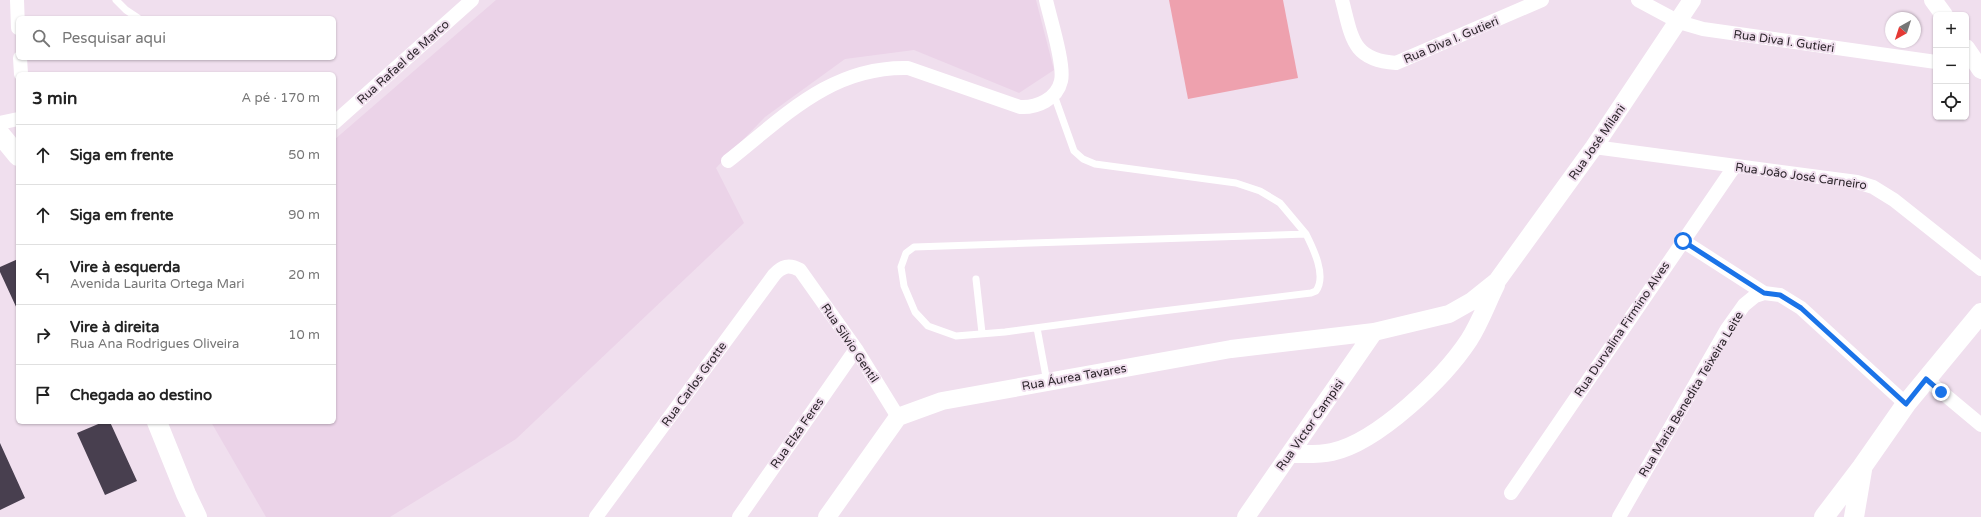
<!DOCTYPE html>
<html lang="pt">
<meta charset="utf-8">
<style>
:root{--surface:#fff;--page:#f6f6f6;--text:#222;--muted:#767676;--line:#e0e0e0}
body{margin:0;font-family:"Varela Round",sans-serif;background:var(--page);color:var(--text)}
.controls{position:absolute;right:12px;top:12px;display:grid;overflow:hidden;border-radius:6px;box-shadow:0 1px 3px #0004}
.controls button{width:36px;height:36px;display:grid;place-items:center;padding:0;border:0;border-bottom:1px solid var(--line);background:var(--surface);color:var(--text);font:20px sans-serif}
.compass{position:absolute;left:1885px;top:12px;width:36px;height:36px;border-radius:50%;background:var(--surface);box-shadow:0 1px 3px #0004;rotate:219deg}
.stop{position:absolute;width:12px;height:12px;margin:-9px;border:3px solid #1a73e8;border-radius:50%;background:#fff}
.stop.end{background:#1a73e8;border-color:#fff;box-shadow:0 1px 4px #0008}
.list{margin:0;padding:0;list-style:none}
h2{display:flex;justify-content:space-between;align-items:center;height:52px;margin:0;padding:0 16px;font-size:17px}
h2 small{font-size:13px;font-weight:400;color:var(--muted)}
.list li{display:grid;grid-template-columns:26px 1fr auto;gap:12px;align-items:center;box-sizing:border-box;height:60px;padding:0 16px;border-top:1px solid var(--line)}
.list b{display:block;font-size:15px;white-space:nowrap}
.list p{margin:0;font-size:13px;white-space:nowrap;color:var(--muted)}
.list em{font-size:13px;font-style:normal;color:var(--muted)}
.icon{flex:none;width:22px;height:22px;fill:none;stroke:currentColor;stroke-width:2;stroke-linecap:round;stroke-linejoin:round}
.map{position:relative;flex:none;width:1981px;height:517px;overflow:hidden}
.search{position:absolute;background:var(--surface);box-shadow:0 1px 3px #0004;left:16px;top:16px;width:320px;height:44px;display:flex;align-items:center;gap:10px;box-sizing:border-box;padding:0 14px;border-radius:6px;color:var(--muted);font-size:15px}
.panel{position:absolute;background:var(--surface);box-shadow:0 1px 3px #0004;left:16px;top:72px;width:320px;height:352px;border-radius:6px}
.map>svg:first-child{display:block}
.built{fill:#ebd3e8}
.green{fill:#eea1ae}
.building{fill:#483f4f}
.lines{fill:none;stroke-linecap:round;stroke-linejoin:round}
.service{stroke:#fff;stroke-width:7}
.minor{stroke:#fff;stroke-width:14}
.tertiary{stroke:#fff;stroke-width:18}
.secondary{stroke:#fff;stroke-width:20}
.route{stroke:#1a73e8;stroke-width:5}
.labels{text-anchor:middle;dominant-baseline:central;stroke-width:4;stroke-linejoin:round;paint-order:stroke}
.street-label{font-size:12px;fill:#2d262c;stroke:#f0dfee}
</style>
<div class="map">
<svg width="1981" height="517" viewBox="0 0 1981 517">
<rect width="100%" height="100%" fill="#f0dfee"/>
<path class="built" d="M496,0H1036L1054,70L1019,93L914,50L845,59L765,117L716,168L744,223L516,439L390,517H266L211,422H334V140Z"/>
<path class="green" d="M1169,0H1283L1298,78L1188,99Z"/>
<path class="building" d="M18,259V311L0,272V267Z
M103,422H110L137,481L105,495L77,433Z
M0,443L25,498L0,510Z"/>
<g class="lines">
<path class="service" d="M116,0L126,10L138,18
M1054,95L1074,151L1083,159L1095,164L1236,183L1260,191L1280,203L1306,234L914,247L906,253L901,267L904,286L915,312L928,326L956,336L1005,332L1146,313L1311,293L1316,291C1327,276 1313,248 1306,234
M976,279L982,333
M1037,328L1047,382"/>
<path class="minor" d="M17,0L18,28
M1342,0C1352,38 1352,60 1396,63L1542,0
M1638,0L1679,22L1703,29L1936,62
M20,58L21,74
M0,123L18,119
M334,123L472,0
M1594,147L1857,182L1873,187L1894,200L1981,269
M728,161C784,117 831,66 908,68L1020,107C1037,108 1057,99 1061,81C1065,65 1050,18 1046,0
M1683,241L1764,293
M1926,379L1981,425
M1511,493L1734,167
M596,517L774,275C782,266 789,264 800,270L856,349L898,417
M739,517L856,349
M1619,517L1727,329L1744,305L1755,296L1764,293L1780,295L1801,308L1906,404"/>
<path class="tertiary" d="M1933,0L1944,15
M1966,48L1981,70
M1290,454C1303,454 1319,455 1332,452C1378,442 1444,378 1469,340C1480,323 1487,303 1496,285
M827,517L898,417L942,401L1231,349L1374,332L1449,314L1472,301L1497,281L1594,147L1692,0
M1246,517L1374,332"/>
<path class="secondary" d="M0,134L18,156
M157,422L186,494L197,517
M1824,517L1862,467L1906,404L1981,313
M1854,517L1862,470"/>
</g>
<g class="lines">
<path class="route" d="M1683,241L1764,293L1780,295L1801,308L1906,404L1926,379L1941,392"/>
</g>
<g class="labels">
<g class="street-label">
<text transform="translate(1451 40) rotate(-23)">Rua Diva I. Gutieri</text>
<text transform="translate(1784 41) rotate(8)">Rua Diva I. Gutieri</text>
<text transform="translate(403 62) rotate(-42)">Rua Rafael de Marco</text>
<text transform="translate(1597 142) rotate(-55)">Rua José Milani</text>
<text transform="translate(1801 176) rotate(8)">Rua João José Carneiro</text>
<text transform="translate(1622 329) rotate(-56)">Rua Durvalina Firmino Alves</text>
<text transform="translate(850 343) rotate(56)">Rua Silvio Gentil</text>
<text transform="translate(1074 377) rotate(-10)">Rua Áurea Tavares</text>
<text transform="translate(694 384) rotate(-54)">Rua Carlos Grotte</text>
<text transform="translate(1691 394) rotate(-59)">Rua Maria Benedita Teixeira Leite</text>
<text transform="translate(1310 425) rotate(-55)">Rua Victor Campisi</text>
<text transform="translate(797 433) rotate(-55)">Rua Elza Feres</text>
</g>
</g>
</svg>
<div class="controls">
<button>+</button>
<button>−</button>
<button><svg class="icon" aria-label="locate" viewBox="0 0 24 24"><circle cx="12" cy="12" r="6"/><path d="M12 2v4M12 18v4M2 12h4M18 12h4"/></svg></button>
</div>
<svg class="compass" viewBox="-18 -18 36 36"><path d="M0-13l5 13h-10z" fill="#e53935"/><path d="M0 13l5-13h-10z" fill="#767676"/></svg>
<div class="stop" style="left:1683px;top:241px"></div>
<div class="stop end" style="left:1941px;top:392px"></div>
<div class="search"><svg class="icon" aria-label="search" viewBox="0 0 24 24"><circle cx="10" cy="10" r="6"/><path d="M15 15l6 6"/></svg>Pesquisar aqui</div>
<section class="panel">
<h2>3 min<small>A pé · 170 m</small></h2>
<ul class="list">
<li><svg class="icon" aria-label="ahead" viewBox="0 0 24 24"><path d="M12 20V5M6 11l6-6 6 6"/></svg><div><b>Siga em frente</b></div><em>50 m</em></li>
<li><svg class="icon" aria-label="ahead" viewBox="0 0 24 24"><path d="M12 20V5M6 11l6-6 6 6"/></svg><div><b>Siga em frente</b></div><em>90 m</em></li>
<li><svg class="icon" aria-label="left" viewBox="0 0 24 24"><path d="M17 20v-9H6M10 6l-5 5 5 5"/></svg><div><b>Vire à esquerda</b><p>Avenida Laurita Ortega Mari</p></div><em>20 m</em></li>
<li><svg class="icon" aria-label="right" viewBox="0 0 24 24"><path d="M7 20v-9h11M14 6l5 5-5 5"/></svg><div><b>Vire à direita</b><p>Rua Ana Rodrigues Oliveira</p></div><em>10 m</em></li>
<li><svg class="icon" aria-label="arrive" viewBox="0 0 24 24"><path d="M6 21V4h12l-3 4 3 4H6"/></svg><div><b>Chegada ao destino</b></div></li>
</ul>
</section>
</div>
